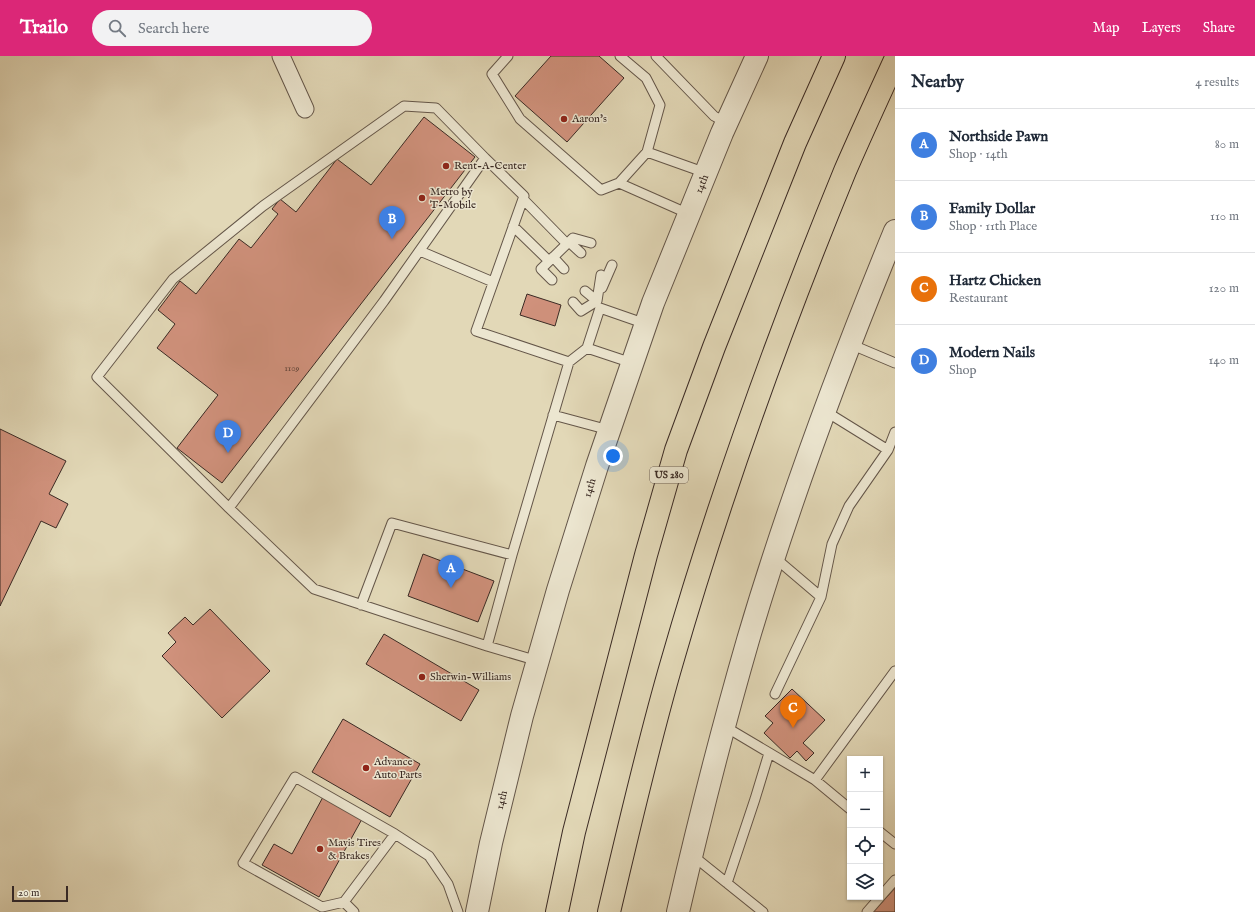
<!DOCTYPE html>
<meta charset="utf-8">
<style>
:root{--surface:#fff;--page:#f2f2f3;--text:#1f2937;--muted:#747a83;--line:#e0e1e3;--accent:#db2777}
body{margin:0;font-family:"IM FELL English",serif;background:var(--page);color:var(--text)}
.controls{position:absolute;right:12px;bottom:12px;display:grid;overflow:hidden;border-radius:0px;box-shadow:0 1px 3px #0004}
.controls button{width:36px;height:36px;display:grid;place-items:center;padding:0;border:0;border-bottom:1px solid var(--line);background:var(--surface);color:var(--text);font:20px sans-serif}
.scale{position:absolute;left:12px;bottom:10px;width:56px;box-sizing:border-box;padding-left:4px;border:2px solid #3a2a24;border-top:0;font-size:11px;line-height:14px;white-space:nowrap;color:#3a2a24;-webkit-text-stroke:3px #ece6d0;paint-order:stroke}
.you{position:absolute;left:613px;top:400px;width:14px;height:14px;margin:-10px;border:3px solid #fff;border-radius:50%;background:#1a73e8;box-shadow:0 0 0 6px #1a73e833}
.badge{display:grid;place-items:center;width:26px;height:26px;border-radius:50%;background:var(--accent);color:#fff;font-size:13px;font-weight:700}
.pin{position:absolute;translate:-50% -33px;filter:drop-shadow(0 1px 2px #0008)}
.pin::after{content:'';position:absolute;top:21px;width:14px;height:12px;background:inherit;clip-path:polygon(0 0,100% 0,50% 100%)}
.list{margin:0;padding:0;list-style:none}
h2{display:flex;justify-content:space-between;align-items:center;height:52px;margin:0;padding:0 16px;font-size:17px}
h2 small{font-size:13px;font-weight:400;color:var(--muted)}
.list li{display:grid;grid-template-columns:26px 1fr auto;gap:12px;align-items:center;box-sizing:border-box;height:72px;padding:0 16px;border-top:1px solid var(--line)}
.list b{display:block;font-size:15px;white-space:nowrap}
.list p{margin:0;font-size:13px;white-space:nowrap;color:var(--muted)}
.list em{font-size:13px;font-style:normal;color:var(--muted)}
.icon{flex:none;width:22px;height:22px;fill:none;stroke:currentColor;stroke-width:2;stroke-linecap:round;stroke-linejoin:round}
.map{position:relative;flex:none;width:895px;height:856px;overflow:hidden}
header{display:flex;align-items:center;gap:24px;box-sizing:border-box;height:56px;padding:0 20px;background:var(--accent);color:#fff}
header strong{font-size:19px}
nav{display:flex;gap:22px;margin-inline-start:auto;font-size:14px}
.search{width:280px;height:36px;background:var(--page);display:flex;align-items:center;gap:10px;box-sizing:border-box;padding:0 14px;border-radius:22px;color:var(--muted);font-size:15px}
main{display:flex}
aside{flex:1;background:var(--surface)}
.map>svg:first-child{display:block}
.building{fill:#d1927d;stroke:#3a2a24}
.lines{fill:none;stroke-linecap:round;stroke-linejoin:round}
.service-casing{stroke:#645649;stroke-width:11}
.minor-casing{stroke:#645649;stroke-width:19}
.tertiary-casing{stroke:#645649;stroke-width:24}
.trunk-casing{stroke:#3a2a24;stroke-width:24}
.service{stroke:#ece6d0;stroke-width:9}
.minor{stroke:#ece6d0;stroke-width:17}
.tertiary{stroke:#ece6d0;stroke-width:22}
.trunk{stroke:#e2d8b7;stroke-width:22}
.poi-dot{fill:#8f2418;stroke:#ece6d0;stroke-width:1.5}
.labels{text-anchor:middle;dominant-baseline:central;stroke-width:3;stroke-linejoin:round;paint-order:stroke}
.number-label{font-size:9px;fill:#60443a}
.shield{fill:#ece6d0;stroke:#6f6258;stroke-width:1}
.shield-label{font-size:10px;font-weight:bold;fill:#3a2a24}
.poi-label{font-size:11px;fill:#3a2a24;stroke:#ece6d0;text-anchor:start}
.street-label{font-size:11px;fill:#3a2a24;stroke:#ece6d0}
</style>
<header>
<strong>Trailo</strong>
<div class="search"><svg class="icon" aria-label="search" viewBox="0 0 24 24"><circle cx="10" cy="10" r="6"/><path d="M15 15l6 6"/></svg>Search here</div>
<nav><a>Map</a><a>Layers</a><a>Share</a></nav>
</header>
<main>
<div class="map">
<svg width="895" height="856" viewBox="0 0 895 856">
<rect width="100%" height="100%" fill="#e2d8b7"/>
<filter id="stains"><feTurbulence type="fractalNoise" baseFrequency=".005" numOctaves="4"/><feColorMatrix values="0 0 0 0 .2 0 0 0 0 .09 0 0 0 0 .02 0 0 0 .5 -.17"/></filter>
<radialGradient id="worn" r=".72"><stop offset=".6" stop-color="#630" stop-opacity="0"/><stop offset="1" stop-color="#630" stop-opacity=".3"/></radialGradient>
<path class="building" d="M551,0H599L624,22L567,86L515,40Z
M424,61L475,101L222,427L177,392L218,339L157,292L175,268L158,254L180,225L196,238L239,183L251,192L278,158L272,153L280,143L296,156L337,103L371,129Z
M527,238L561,249L555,270L520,259Z
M0,373L66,405L49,438L68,448L56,472L41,465L0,550Z
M423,498L494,525L478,566L408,540Z
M210,553L270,615L222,662L162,600L176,586L168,577L185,561L193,569Z
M384,578L479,634L461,665L366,608Z
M792,633L825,664L803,687L814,697L806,705L797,695L790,702L764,677L773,667L765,660Z
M343,663L420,708L390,761L312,716Z
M323,741L362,763L319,841L262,809L274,788L292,798Z
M895,832V856H873Z"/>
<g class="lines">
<g class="service-casing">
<path id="service" d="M508,0L492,18L520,63L601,134L619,127
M620,0L646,22L660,49L647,96
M656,0L714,60L727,67
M523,143L567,188
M689,158L619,127L647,96L706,117
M513,170L549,205
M569,186L581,197
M420,195L493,226
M553,201L564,213
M552,224L541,213L573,182L591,187
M602,232L612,209
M585,235L597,245
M573,246L581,255L597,245L601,219
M850,288L895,307
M632,307L587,292L600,252L646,268
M825,355L888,394
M553,359L609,374
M229,452L97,321L173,223L263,150L404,50L436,52L485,102
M512,499L487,590L538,605
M774,501L821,541L832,488L849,450L888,394L895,376
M361,549L392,467L512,499L569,306
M487,590L314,533L229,452L384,245L485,102L524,140L476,275L569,306L587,292
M775,638L821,541
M724,670L815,724L850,753
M815,724L895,615
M880,776L895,788
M692,799L763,856
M727,827L755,743L769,697
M344,846L322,851L243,807L295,721L395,778
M354,856L344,846L395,778L429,800L448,828L458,856
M867,856L895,824"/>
</g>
<g class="minor-casing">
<path id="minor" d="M281,0L305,53"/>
</g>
<g class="tertiary-casing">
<path id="tertiary" d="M477,856L491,787L522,660L558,534L597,410L653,247L722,77L757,0
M678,856C699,765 722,674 748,584C789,445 840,309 895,175"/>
</g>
<g class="trunk-casing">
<path id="trunk" d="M557,856L574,776L646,499L676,394L714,291L795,87L834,0
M609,856C629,772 648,688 672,606C720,439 779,276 845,115C861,78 878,41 895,4"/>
</g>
<use href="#service" class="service"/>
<use href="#minor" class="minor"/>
<use href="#tertiary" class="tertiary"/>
<use href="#trunk" class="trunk"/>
</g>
<g class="poi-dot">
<circle cx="564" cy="63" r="4"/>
<circle cx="446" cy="110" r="4"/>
<circle cx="422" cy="142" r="4"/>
<circle cx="422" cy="621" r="4"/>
<circle cx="366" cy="712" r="4"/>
<circle cx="320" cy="793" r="4"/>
</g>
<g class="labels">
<g class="number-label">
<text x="292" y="312">1109</text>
</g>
<rect class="shield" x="650" y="411" width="38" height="16" rx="3"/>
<g class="shield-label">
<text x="669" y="419">US 280</text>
</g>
<g class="poi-label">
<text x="572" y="63">Aaron's</text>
<text x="454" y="110">Rent-A-Center</text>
<text x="430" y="136">Metro by<tspan x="430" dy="13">T-Mobile</tspan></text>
<text x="430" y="621">Sherwin-Williams</text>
<text x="374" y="706">Advance<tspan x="374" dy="13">Auto Parts</tspan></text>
<text x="328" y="787">Mavis Tires<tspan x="328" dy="13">&amp; Brakes</tspan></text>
</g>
<g class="street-label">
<text transform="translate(702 128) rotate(-68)">14th</text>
<text transform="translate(590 432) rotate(-73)">14th</text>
<text transform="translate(502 744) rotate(-76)">14th</text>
</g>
</g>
<rect width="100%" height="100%" filter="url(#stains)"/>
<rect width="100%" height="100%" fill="url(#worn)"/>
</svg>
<div class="controls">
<button>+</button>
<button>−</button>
<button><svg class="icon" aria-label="locate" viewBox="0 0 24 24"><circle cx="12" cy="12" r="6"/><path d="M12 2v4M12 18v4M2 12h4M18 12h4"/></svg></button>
<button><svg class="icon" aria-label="layers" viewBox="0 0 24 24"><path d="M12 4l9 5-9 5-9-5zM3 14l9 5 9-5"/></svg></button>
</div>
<div class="scale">20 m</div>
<div class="you"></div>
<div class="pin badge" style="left:451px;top:532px;background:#3f7fe0">A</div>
<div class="pin badge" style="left:392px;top:183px;background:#3f7fe0">B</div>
<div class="pin badge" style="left:793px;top:672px;background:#e8710a">C</div>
<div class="pin badge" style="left:228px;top:397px;background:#3f7fe0">D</div>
</div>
<aside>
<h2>Nearby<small>4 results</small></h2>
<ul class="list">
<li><span class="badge" style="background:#3f7fe0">A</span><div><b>Northside Pawn</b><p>Shop · 14th</p></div><em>80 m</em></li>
<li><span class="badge" style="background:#3f7fe0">B</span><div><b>Family Dollar</b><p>Shop · 11th Place</p></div><em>110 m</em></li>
<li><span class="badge" style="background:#e8710a">C</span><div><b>Hartz Chicken</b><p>Restaurant</p></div><em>120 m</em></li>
<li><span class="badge" style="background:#3f7fe0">D</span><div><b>Modern Nails</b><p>Shop</p></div><em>140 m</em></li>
</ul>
</aside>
</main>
